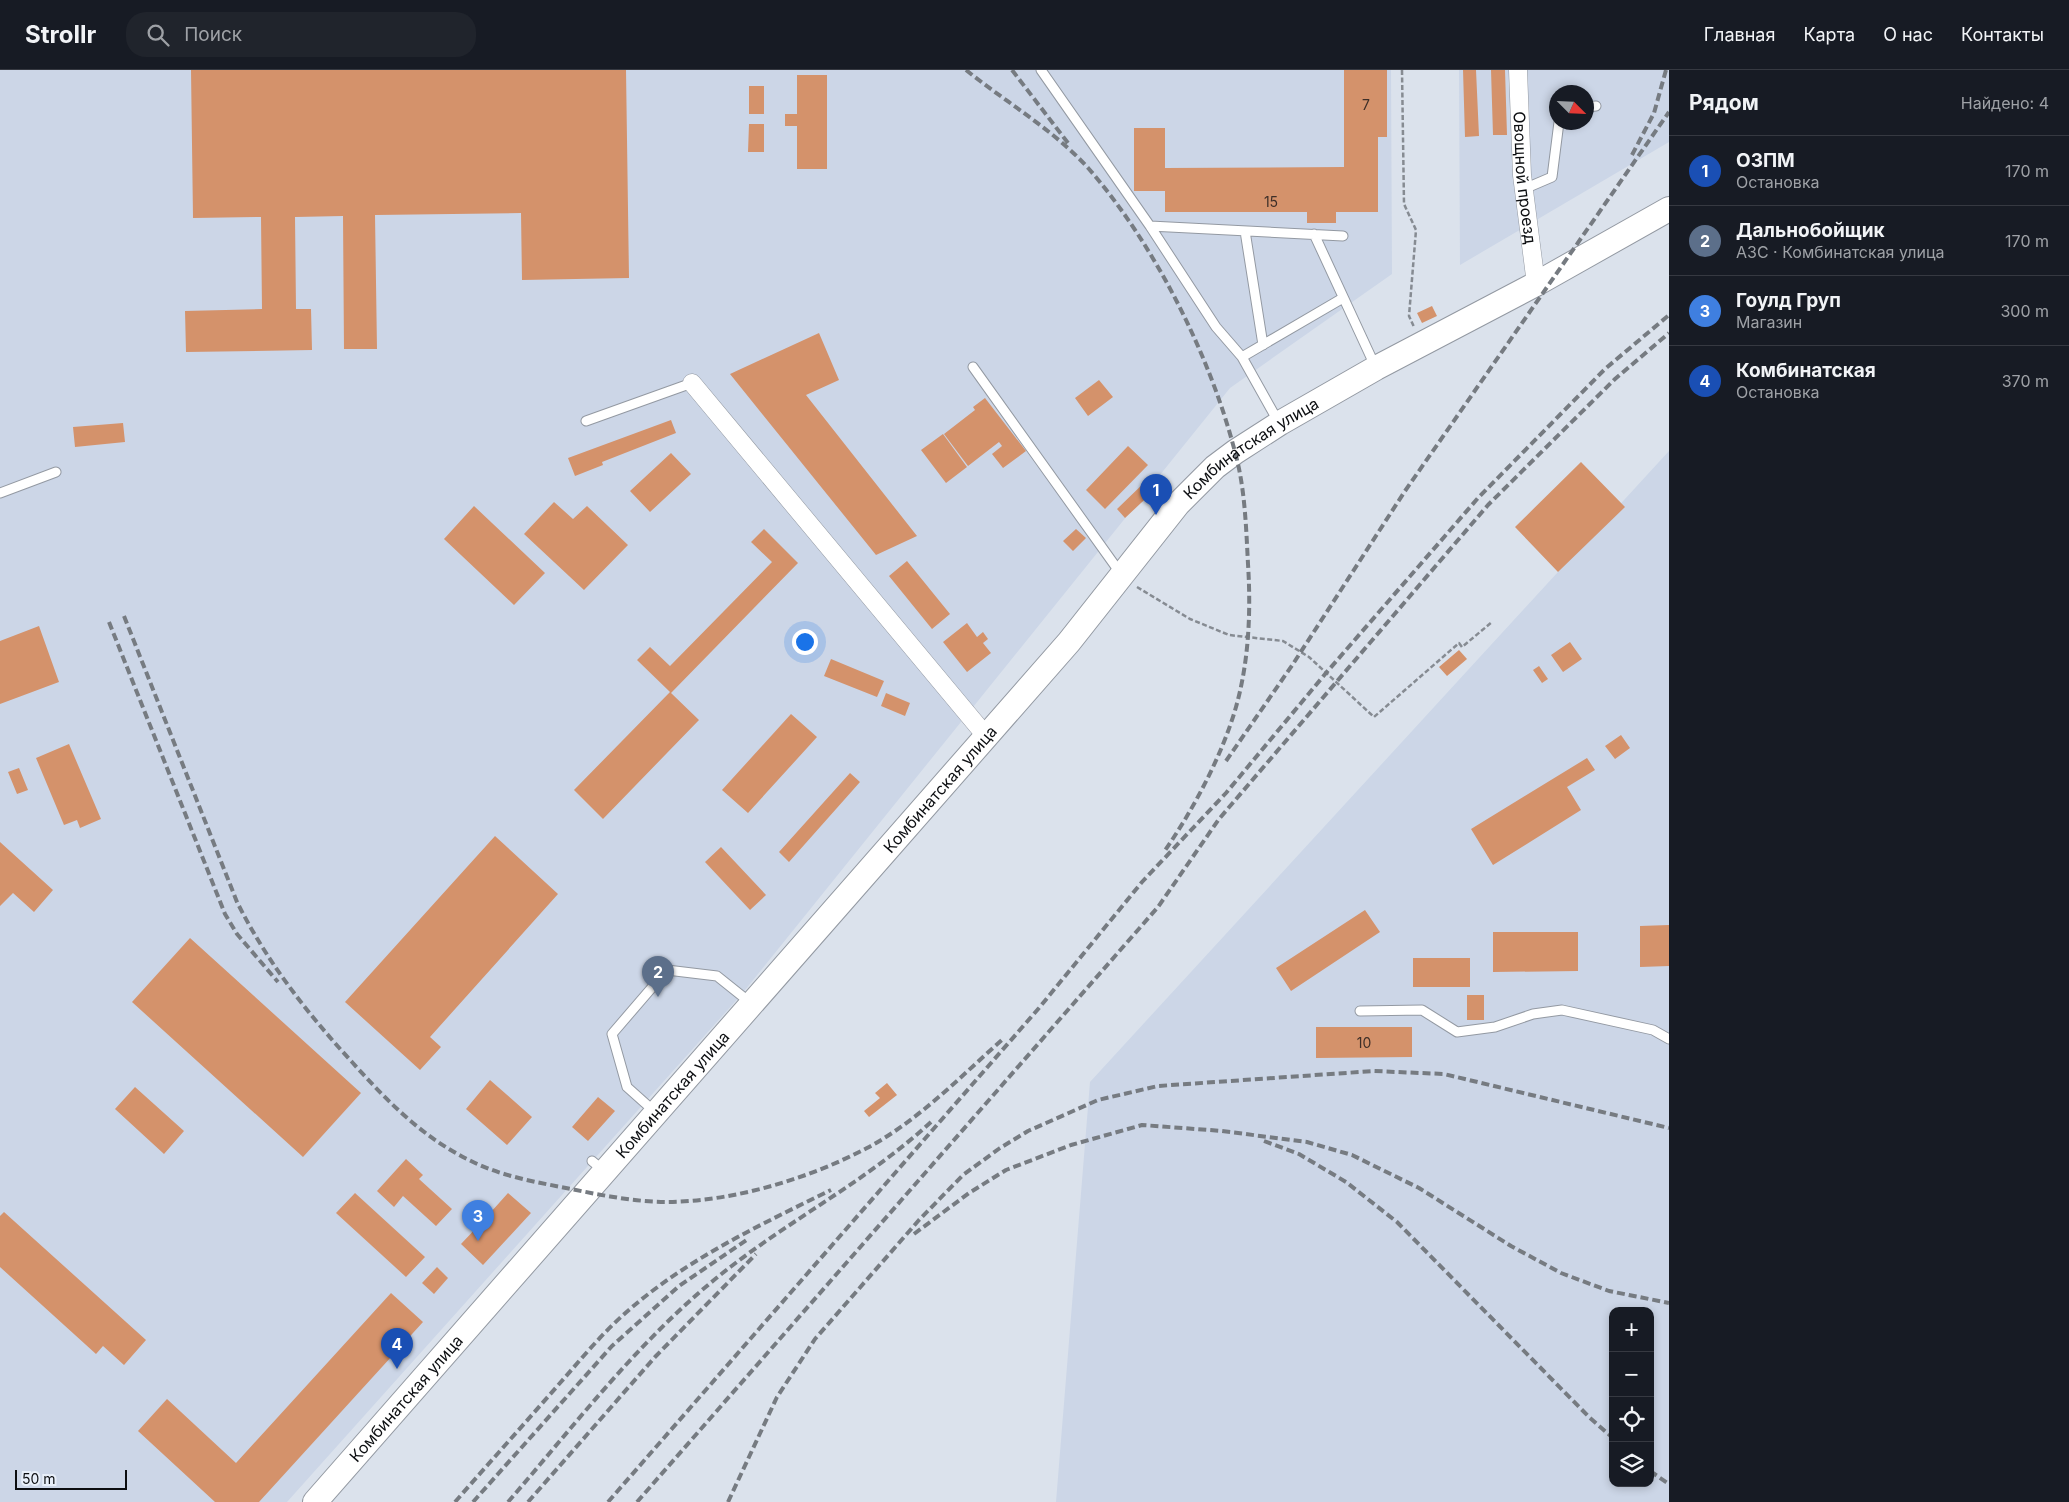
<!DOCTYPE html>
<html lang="ru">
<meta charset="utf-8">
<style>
:root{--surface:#171b24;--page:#20242c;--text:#f1f3f6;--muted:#9ea1a6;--line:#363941;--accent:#be2e4f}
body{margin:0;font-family:Inter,sans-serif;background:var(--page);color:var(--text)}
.controls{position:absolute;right:15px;bottom:15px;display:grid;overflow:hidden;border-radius:10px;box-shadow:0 2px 8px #0003}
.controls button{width:45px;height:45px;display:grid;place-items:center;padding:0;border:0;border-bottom:1px solid var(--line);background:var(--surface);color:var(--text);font:25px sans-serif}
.compass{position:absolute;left:1549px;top:15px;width:45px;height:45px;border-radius:50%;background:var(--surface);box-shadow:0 2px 8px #0003;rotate:114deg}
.scale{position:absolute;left:15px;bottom:12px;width:112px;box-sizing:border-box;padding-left:5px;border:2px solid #0c0e11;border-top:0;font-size:14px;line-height:18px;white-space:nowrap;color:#0c0e11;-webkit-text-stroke:4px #e8eff9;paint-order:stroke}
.you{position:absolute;left:804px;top:571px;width:18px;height:18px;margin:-12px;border:4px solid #fff;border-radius:50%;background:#1a73e8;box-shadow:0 0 0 8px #1a73e833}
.badge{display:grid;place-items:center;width:32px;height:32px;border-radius:50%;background:var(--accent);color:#fff;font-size:16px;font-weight:700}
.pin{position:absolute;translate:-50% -41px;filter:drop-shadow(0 1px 2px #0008)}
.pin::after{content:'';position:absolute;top:26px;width:18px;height:15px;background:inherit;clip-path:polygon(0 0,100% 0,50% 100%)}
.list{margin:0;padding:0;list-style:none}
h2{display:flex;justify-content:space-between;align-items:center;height:65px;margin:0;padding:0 20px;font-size:21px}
h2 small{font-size:16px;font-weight:400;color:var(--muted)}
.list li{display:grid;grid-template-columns:32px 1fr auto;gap:15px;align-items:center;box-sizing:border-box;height:70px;padding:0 20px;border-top:1px solid var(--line)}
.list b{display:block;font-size:19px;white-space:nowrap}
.list p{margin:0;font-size:16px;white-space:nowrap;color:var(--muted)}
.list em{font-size:16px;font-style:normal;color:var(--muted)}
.icon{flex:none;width:28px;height:28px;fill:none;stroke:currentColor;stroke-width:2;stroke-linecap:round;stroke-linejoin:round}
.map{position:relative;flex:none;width:1669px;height:1432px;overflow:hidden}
header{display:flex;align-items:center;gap:30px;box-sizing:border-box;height:70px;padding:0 25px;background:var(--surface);border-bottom:1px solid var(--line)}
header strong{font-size:24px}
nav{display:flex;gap:28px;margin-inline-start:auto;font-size:18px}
.search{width:350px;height:45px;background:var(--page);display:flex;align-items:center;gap:12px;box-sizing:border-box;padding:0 18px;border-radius:20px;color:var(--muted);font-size:19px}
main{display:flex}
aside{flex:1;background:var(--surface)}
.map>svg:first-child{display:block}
.built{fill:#ccd6e7;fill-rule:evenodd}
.building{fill:#d4926b}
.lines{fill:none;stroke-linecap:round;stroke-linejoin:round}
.lane-casing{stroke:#9399a2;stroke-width:11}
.street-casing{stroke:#9399a2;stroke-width:19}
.secondary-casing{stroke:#9399a2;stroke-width:26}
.path{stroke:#868b92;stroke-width:2.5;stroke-dasharray:5 2.5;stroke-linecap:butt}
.lane{stroke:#fff;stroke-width:9}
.street{stroke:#fff;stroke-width:18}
.secondary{stroke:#fff;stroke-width:24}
.rail{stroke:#767b81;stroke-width:4;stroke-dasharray:8 4;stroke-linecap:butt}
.labels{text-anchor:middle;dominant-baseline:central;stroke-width:4.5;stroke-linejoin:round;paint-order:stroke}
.number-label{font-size:14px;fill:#3e2f28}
.street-label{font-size:16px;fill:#0c0e11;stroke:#e8eff9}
</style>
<header>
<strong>Strollr</strong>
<div class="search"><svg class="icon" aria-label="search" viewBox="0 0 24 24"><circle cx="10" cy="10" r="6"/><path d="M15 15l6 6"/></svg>Поиск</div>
<nav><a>Главная</a><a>Карта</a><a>О нас</a><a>Контакты</a></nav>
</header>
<main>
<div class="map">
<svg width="1669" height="1432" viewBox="0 0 1669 1432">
<rect width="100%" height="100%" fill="#dbe2ec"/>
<path class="built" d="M0,0H1391L1392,204L1230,318L741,925L287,1432H0Z
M1459,0H1669V72L1460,195ZM1556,22H1586V52H1556Z
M1669,381V1432H1056L1090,1012ZM1613,1241H1650V1413H1613Z"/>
<path class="building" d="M191,0H626L629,208L522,210L521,143L375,145L377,279H344L343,146L295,147L296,239H311L312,280L186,282L185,241L262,239L261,147L193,148Z
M1344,0H1387V67H1378V142H1336V153H1307V142H1165V121H1134V58H1165V98L1344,97Z
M1463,0H1476L1479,66L1465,67Z
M1491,0H1505L1507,65H1493Z
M797,5H827V99H797V56H785V44H797Z
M749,16H764V44H749Z
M749,54H764V82H748Z
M1432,236L1437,246L1422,253L1417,243Z
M819,263L839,310L806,325L917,466L876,485L730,304Z
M1099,310L1113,327L1088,346L1075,328Z
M985,328L1026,381L1003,398L992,384L1002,376L999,372L968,396L944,364L975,340L973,337Z
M671,350L676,363L602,392L603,395L575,406L568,388Z
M123,353L125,372L75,377L73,357Z
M943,364L967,397L946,413L921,380Z
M1128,376L1148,395L1105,439L1086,420Z
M671,383L691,404L650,442L630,421Z
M1581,392L1625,437L1558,502L1515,457Z
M1148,409L1157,418L1125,448L1117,439Z
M554,432L573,449L587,436L628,475L584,520L524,464Z
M474,436L545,503L514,535L444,469Z
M764,459L798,493L671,623L699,650L603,749L574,720L670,622L637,590L650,577L670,596L772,492L751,472Z
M1076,459L1086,468L1073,481L1063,471Z
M907,491L950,544L932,559L889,506Z
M967,553L977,567L983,562L988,569L983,573L991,583L967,602L943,572Z
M39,556L59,612L0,634V571Z
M1570,572L1582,589L1563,602L1551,585Z
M1459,580L1467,589L1447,606L1439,597Z
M831,589L884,611L877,627L824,606Z
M1539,596L1548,609L1542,613L1533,600Z
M886,623L910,633L905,646L881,636Z
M791,644L817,667L748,743L722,720Z
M1621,665L1630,678L1615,689L1605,676Z
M69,674L101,749L80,758L77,750L64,755L36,688Z
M1587,688L1595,700L1567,717L1581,740L1493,795L1471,759Z
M19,698L28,720L17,724L8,702Z
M850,703L860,712L789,792L779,782Z
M495,766L558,824L430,967L441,977L420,1000L345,932Z
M0,772L53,820L34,842L13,823L0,836Z
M721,777L766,825L750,840L705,792Z
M1365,840L1380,862L1291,921L1276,898Z
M1669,855V896L1640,897V856Z
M1493,862H1578V901L1493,902Z
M190,868L361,1023L303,1087L132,932Z
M1413,888H1470V917H1413Z
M1467,925H1484V950H1467Z
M1316,957H1412V987L1316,988Z
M490,1010L532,1047L507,1075L466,1039Z
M887,1013L897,1025L869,1047L864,1041L880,1028L875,1023Z
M135,1017L184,1061L164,1084L115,1039Z
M598,1027L615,1041L588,1071L572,1057Z
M406,1089L423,1105L419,1109L452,1139L436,1156L403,1126L394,1137L377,1121Z
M355,1123L425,1187L406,1207L336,1143Z
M508,1123L531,1143L483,1195L461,1174L479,1155L474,1151L486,1137L491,1142Z
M4,1142L146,1270L124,1295L103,1276L96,1284L0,1197V1146Z
M437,1197L448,1208L434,1224L422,1213Z
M391,1223L423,1252L259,1432H215L138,1361L167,1329L236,1393Z"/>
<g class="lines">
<g class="lane-casing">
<path id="lane" d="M1041,0L1150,156L1216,257L1242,287L1279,353
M1586,37L1596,36
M1524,119L1552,107L1559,52
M1150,156L1343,166
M1245,161L1263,275
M1314,164L1376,298
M1242,287L1343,228
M973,297L1121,504
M586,351L692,313
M0,423L56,402
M1360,941L1422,940L1457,962L1495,957L1533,944L1562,940L1653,960L1669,969
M655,1042L627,1017L612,964L667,900L717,906L752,934
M592,1091L604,1101"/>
</g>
<g class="street-casing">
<g id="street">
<path id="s1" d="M1518,0L1522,105L1536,214"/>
<path d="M692,313L986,666"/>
</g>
</g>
<g class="secondary-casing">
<g id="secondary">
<path id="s2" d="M315,1432L1069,572L1178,434L1215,397L1235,382L1280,353L1376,298L1536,214L1669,139"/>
</g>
</g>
<path class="path" d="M1402,0L1404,134L1416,160L1409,246L1414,257
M1137,517L1190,549L1229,565L1283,571L1309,587L1374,647L1459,573L1462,577L1492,552"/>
<use href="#lane" class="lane"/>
<use href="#street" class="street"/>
<use href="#secondary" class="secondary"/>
<path class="rail" d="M966,0C1007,33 1054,60 1089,99C1155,175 1210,285 1235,382C1245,418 1246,456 1248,494C1251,541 1249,591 1236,637C1222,686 1193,740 1164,782
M1012,0L1068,73
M1632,85L1654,43L1666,0
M124,546L237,832C267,892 307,943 352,992C387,1031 423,1068 471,1091C499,1105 530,1111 561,1117C596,1124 632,1132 668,1132C735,1131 808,1109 867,1078C918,1051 960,1007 1003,969
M109,552L225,844L237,864L278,912
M1226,691L1293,594L1405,421L1669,42
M1264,1071L1299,1084L1346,1112L1397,1152L1590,1348L1613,1368
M914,1164L969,1123L1006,1100L1071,1075L1142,1055L1222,1061L1307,1072L1352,1085L1419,1118L1511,1176L1561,1203L1609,1221L1669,1233
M1650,1401L1669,1414
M455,1432C490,1392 525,1353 560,1313C582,1288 604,1261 630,1239C689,1188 762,1154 831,1120
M473,1432L612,1276L679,1216L748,1169
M508,1432C574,1356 636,1274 714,1210C783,1153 865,1113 931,1052
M528,1432L655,1287L756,1184
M608,1432L1039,938L1142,812L1226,723L1326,603L1478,428L1605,299L1669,245
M637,1432L1158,837L1219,749L1488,435L1615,309L1669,263
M728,1432L777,1327L815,1269L919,1150L963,1105L1000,1078L1028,1061L1098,1030L1158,1016L1374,1001L1444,1004L1669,1058"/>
</g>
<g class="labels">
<g class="number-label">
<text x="1366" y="34">7</text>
<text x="1271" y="131">15</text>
<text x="1364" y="972">10</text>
</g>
<g class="street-label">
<text stroke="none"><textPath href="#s1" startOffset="108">Овощной проезд</textPath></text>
<text stroke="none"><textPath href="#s2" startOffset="1412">Комбинатская улица</textPath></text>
<text stroke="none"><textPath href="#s2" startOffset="948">Комбинатская улица</textPath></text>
<text stroke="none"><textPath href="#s2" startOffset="542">Комбинатская улица</textPath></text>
<text stroke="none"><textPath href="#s2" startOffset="138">Комбинатская улица</textPath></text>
</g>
</g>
</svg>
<div class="controls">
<button>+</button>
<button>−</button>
<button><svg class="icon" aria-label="locate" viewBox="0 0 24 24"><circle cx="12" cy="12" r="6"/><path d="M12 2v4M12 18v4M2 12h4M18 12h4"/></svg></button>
<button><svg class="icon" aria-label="layers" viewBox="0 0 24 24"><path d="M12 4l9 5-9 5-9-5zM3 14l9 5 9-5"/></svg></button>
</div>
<svg class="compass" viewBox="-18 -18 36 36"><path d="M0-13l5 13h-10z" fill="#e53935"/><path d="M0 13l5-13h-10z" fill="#9ea1a6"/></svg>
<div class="scale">50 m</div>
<div class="you"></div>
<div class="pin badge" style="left:1156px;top:445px;background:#1a4fb4">1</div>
<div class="pin badge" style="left:658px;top:927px;background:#5c6f8a">2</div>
<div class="pin badge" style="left:478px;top:1171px;background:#3f7fe0">3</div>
<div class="pin badge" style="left:397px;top:1299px;background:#1a4fb4">4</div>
</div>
<aside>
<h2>Рядом<small>Найдено: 4</small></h2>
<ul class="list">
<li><span class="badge" style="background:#1a4fb4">1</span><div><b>ОЗПМ</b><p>Остановка</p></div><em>170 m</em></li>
<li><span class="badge" style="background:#5c6f8a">2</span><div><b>Дальнобойщик</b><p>АЗС · Комбинатская улица</p></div><em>170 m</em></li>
<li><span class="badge" style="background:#3f7fe0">3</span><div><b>Гоулд Груп</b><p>Магазин</p></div><em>300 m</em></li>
<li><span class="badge" style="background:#1a4fb4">4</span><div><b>Комбинатская</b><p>Остановка</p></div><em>370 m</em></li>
</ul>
</aside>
</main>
